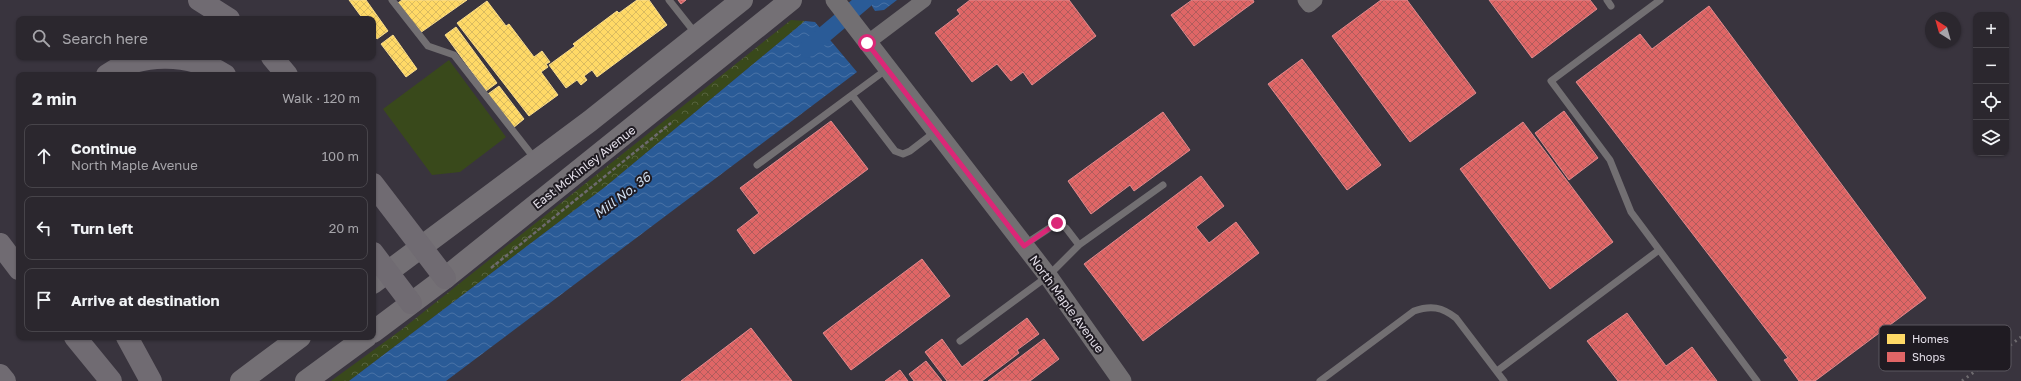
<!DOCTYPE html>
<meta charset="utf-8">
<style>
:root{--surface:#2b272e;--page:#37333a;--text:#f1f3f6;--muted:#a6a5aa;--line:#47444a}
body{margin:0;font-family:"Golos Text",sans-serif;background:var(--page);color:var(--text)}
.controls{position:absolute;right:12px;top:12px;display:grid;overflow:hidden;border-radius:8px;box-shadow:0 1px 3px #0004}
.controls button{width:36px;height:36px;display:grid;place-items:center;padding:0;border:0;border-bottom:1px solid var(--line);background:var(--surface);color:var(--text);font:20px sans-serif}
.compass{position:absolute;left:1925px;top:12px;width:36px;height:36px;border-radius:50%;background:var(--surface);box-shadow:0 1px 3px #0004;rotate:323deg}
.stop{position:absolute;width:12px;height:12px;margin:-9px;border:3px solid #db2777;border-radius:50%;background:#fff}
.stop.end{background:#db2777;border-color:#fff;box-shadow:0 1px 4px #0008}
.list{margin:0;padding:0;list-style:none}
h2{display:flex;justify-content:space-between;align-items:center;height:52px;margin:0;padding:0 16px;font-size:17px}
h2 small{font-size:13px;font-weight:400;color:var(--muted)}
.list li{display:grid;grid-template-columns:26px 1fr auto;gap:12px;align-items:center;box-sizing:border-box;height:64px;margin:0 8px 8px;padding:0 8px;border:1px solid var(--line);border-radius:8px}
.list b{display:block;font-size:15px;white-space:nowrap}
.list p{margin:0;font-size:13px;white-space:nowrap;color:var(--muted)}
.list em{font-size:13px;font-style:normal;color:var(--muted)}
.icon{flex:none;width:22px;height:22px;fill:none;stroke:currentColor;stroke-width:2;stroke-linecap:round;stroke-linejoin:round}
.map{position:relative;flex:none;width:2021px;height:381px;overflow:hidden}
.search{position:absolute;background:var(--surface);box-shadow:0 1px 3px #0004;left:16px;top:16px;width:360px;height:44px;display:flex;align-items:center;gap:10px;box-sizing:border-box;padding:0 14px;border-radius:8px;color:var(--muted);font-size:15px}
.panel{position:absolute;background:var(--surface);box-shadow:0 1px 3px #0004;left:16px;top:72px;width:360px;height:268px;border-radius:8px}
.map>svg:first-child{display:block}
.green{fill:#39491b}
.park{fill:url(#park-crowns)}
.water{fill:url(#water-waves)}
.homes{fill:url(#homes-cross-hatch);stroke:#f7db8d}
.shops{fill:url(#shops-cross-hatch);stroke:#e18a8d}
.lines{fill:none;stroke-linecap:round;stroke-linejoin:round}
.canal{stroke:#2a5b97;stroke-width:17}
.path{stroke:#6d6a6e;stroke-width:2.5;stroke-dasharray:4 2;stroke-linecap:butt}
.service{stroke:#726f72;stroke-width:7}
.minor{stroke:#726f72;stroke-width:15}
.tertiary{stroke:#726f72;stroke-width:19}
.primary{stroke:#747075;stroke-width:22}
.motorway{stroke:#706b72;stroke-width:22}
.rail{stroke:#6e6b6f;stroke-width:3;stroke-dasharray:2 4;stroke-linecap:butt}
.route{stroke:#db2777;stroke-width:5}
.labels{text-anchor:middle;dominant-baseline:central;stroke-width:4;stroke-linejoin:round;paint-order:stroke}
.street-label{font-size:12px;fill:#e4dfe9;stroke:#1f1b22}
.water-label{font-size:13px;font-style:italic;fill:#d0dff1;stroke:#1f1b22}
.key{fill:#1f1b22;stroke:#5a565e;stroke-width:1}
.key-label{font-size:11px;fill:#e4dfe9}
</style>
<div class="map">
<svg width="2021" height="381" viewBox="0 0 2021 381">
<defs>
<pattern id="park-crowns" width="20" height="18" patternUnits="userSpaceOnUse"><rect width="20" height="18" fill="#39491b"/><path d="M2 6a3 3 0 1 1 6 0M12 15a3 3 0 1 1 6 0" fill="none" stroke="#56633c"/></pattern>
<pattern id="water-waves" width="16" height="10" patternUnits="userSpaceOnUse"><rect width="16" height="10" fill="#2a5b97"/><path d="M0 5q4-4 8 0t8 0" fill="none" stroke="#4972a6"/></pattern>
<pattern id="homes-cross-hatch" width="8" height="8" patternUnits="userSpaceOnUse"><rect width="8" height="8" fill="#ffd966"/><path d="M0 0l8 8M0 8l8-8" fill="none" stroke="#dabb60"/></pattern>
<pattern id="shops-cross-hatch" width="8" height="8" patternUnits="userSpaceOnUse"><rect width="8" height="8" fill="#e06666"/><path d="M0 0l8 8M0 8l8-8" fill="none" stroke="#b15c5c"/></pattern>
</defs>
<rect width="100%" height="100%" fill="#39343e"/>
<path class="green" d="M449,60L506,137L460,172L432,175L383,109Z"/>
<path class="park" d="M791,20L805,21L605,187L349,381H331L401,330Z"/>
<path class="water" d="M868,0H897L884,10L875,11Z
M805,21L815,22L857,72L446,381H349L605,187Z"/>
<path class="homes" d="M349,0H366L388,31L377,39L373,33V19H363Z
M402,0H467L420,33L398,3Z
M637,0H649L667,25L597,77L592,70L584,76L587,80L581,85L577,80L566,88L549,65L575,46L573,44L617,11L619,13Z
M487,1L506,26L509,24L534,57L542,51L550,62L546,64L548,67L541,72L558,95L529,116L457,23Z
M456,27L497,83L486,91L445,35Z
M393,35L417,69L406,77L381,44Z
M499,86L524,119L513,128L488,94Z"/>
<path class="shops" d="M678,0H686L681,4Z
M970,0H1069L1096,36L1032,85L1023,72L1011,81L997,64L972,82L935,33L960,14L957,10Z
M1192,0H1253L1254,2L1194,46L1171,15Z
M1381,0H1407L1476,93L1410,142L1332,36Z
M1489,0H1590L1597,9L1532,58Z
M1709,6L1926,298L1815,381H1799L1784,360L1788,358L1576,82L1640,34L1652,49Z
M1302,59L1381,165L1347,190L1268,84Z
M1564,111L1598,158L1569,180L1535,133Z
M1163,112L1190,150L1134,191L1130,185L1091,214L1068,181Z
M831,121L868,169L754,254L737,230L759,213L740,188Z
M1523,122L1613,242L1550,289L1460,169Z
M1201,176L1224,206L1196,227L1209,243L1236,222L1259,253L1143,341L1084,264Z
M922,259L950,296L851,370L823,333Z
M1627,313L1666,366L1692,347L1717,381H1618L1587,341Z
M1027,318L1039,334L1017,350L1019,353L982,381H947L925,352L942,339L962,367Z
M751,328L792,381H681Z
M1044,339L1059,359L1030,381H988Z
M926,361L942,381H914L909,374Z
M900,370L908,381H885Z"/>
<g class="lines">
<path class="canal" d="M807,49L865,0"/>
<path class="path" d="M491,268L671,123"/>
<path class="service" d="M392,0L428,46L454,55L535,159
M669,0L696,34
M1607,0L1611,6
M1660,0L1551,81L1610,160L1631,212L1757,381
M852,95L895,151L903,154L910,151L936,131
M757,165L887,69
M1024,245L1057,223L1066,228L1079,245
M960,341L1048,276L1079,245L1163,185
M1497,371L1659,250
M1320,381L1414,311C1431,305 1442,307 1456,318L1504,381"/>
<path class="minor" d="M1305,0L1309,5L1315,0
M867,43L924,0"/>
<path class="tertiary" d="M835,0L1048,276L1122,381"/>
<path class="primary" d="M373,283L590,121L742,0
M373,332L445,278L791,0
M241,381L300,337
M306,381L366,337"/>
<path class="motorway" d="M199,0L229,19
M272,57L287,75
M107,75C142,51 190,53 225,75
M373,184L445,278
M0,244L19,269
M373,253L411,303
M75,337L111,381
M127,337L151,381
M0,375L5,381"/>
<path class="rail" d="M1962,381L2021,337"/>
</g>
<g class="lines">
<path class="route" d="M867,43L1024,246L1057,223"/>
</g>
<g class="labels">
<g class="street-label">
<text transform="translate(584 167) rotate(-38)">East McKinley Avenue</text>
<text transform="translate(1067 304) rotate(54)">North Maple Avenue</text>
</g>
<g class="water-label">
<text transform="translate(622 195) rotate(-37)">Mill No. 36</text>
</g>
</g>
<rect x="1879" y="325" width="132" height="46" rx="6" class="key"/>
<rect x="1887" y="334" width="18" height="10" fill="#ffd966"/>
<rect x="1887" y="352" width="18" height="10" fill="#e06666"/>
<g class="key-label">
<text x="1912" y="343">Homes</text>
<text x="1912" y="361">Shops</text>
</g>
</svg>
<div class="controls">
<button>+</button>
<button>−</button>
<button><svg class="icon" aria-label="locate" viewBox="0 0 24 24"><circle cx="12" cy="12" r="6"/><path d="M12 2v4M12 18v4M2 12h4M18 12h4"/></svg></button>
<button><svg class="icon" aria-label="layers" viewBox="0 0 24 24"><path d="M12 4l9 5-9 5-9-5zM3 14l9 5 9-5"/></svg></button>
</div>
<svg class="compass" viewBox="-18 -18 36 36"><path d="M0-13l5 13h-10z" fill="#e53935"/><path d="M0 13l5-13h-10z" fill="#a6a5aa"/></svg>
<div class="stop" style="left:867px;top:43px"></div>
<div class="stop end" style="left:1057px;top:223px"></div>
<div class="search"><svg class="icon" aria-label="search" viewBox="0 0 24 24"><circle cx="10" cy="10" r="6"/><path d="M15 15l6 6"/></svg>Search here</div>
<section class="panel">
<h2>2 min<small>Walk · 120 m</small></h2>
<ul class="list">
<li><svg class="icon" aria-label="ahead" viewBox="0 0 24 24"><path d="M12 20V5M6 11l6-6 6 6"/></svg><div><b>Continue</b><p>North Maple Avenue</p></div><em>100 m</em></li>
<li><svg class="icon" aria-label="left" viewBox="0 0 24 24"><path d="M17 20v-9H6M10 6l-5 5 5 5"/></svg><div><b>Turn left</b></div><em>20 m</em></li>
<li><svg class="icon" aria-label="arrive" viewBox="0 0 24 24"><path d="M6 21V4h12l-3 4 3 4H6"/></svg><div><b>Arrive at destination</b></div></li>
</ul>
</section>
</div>
